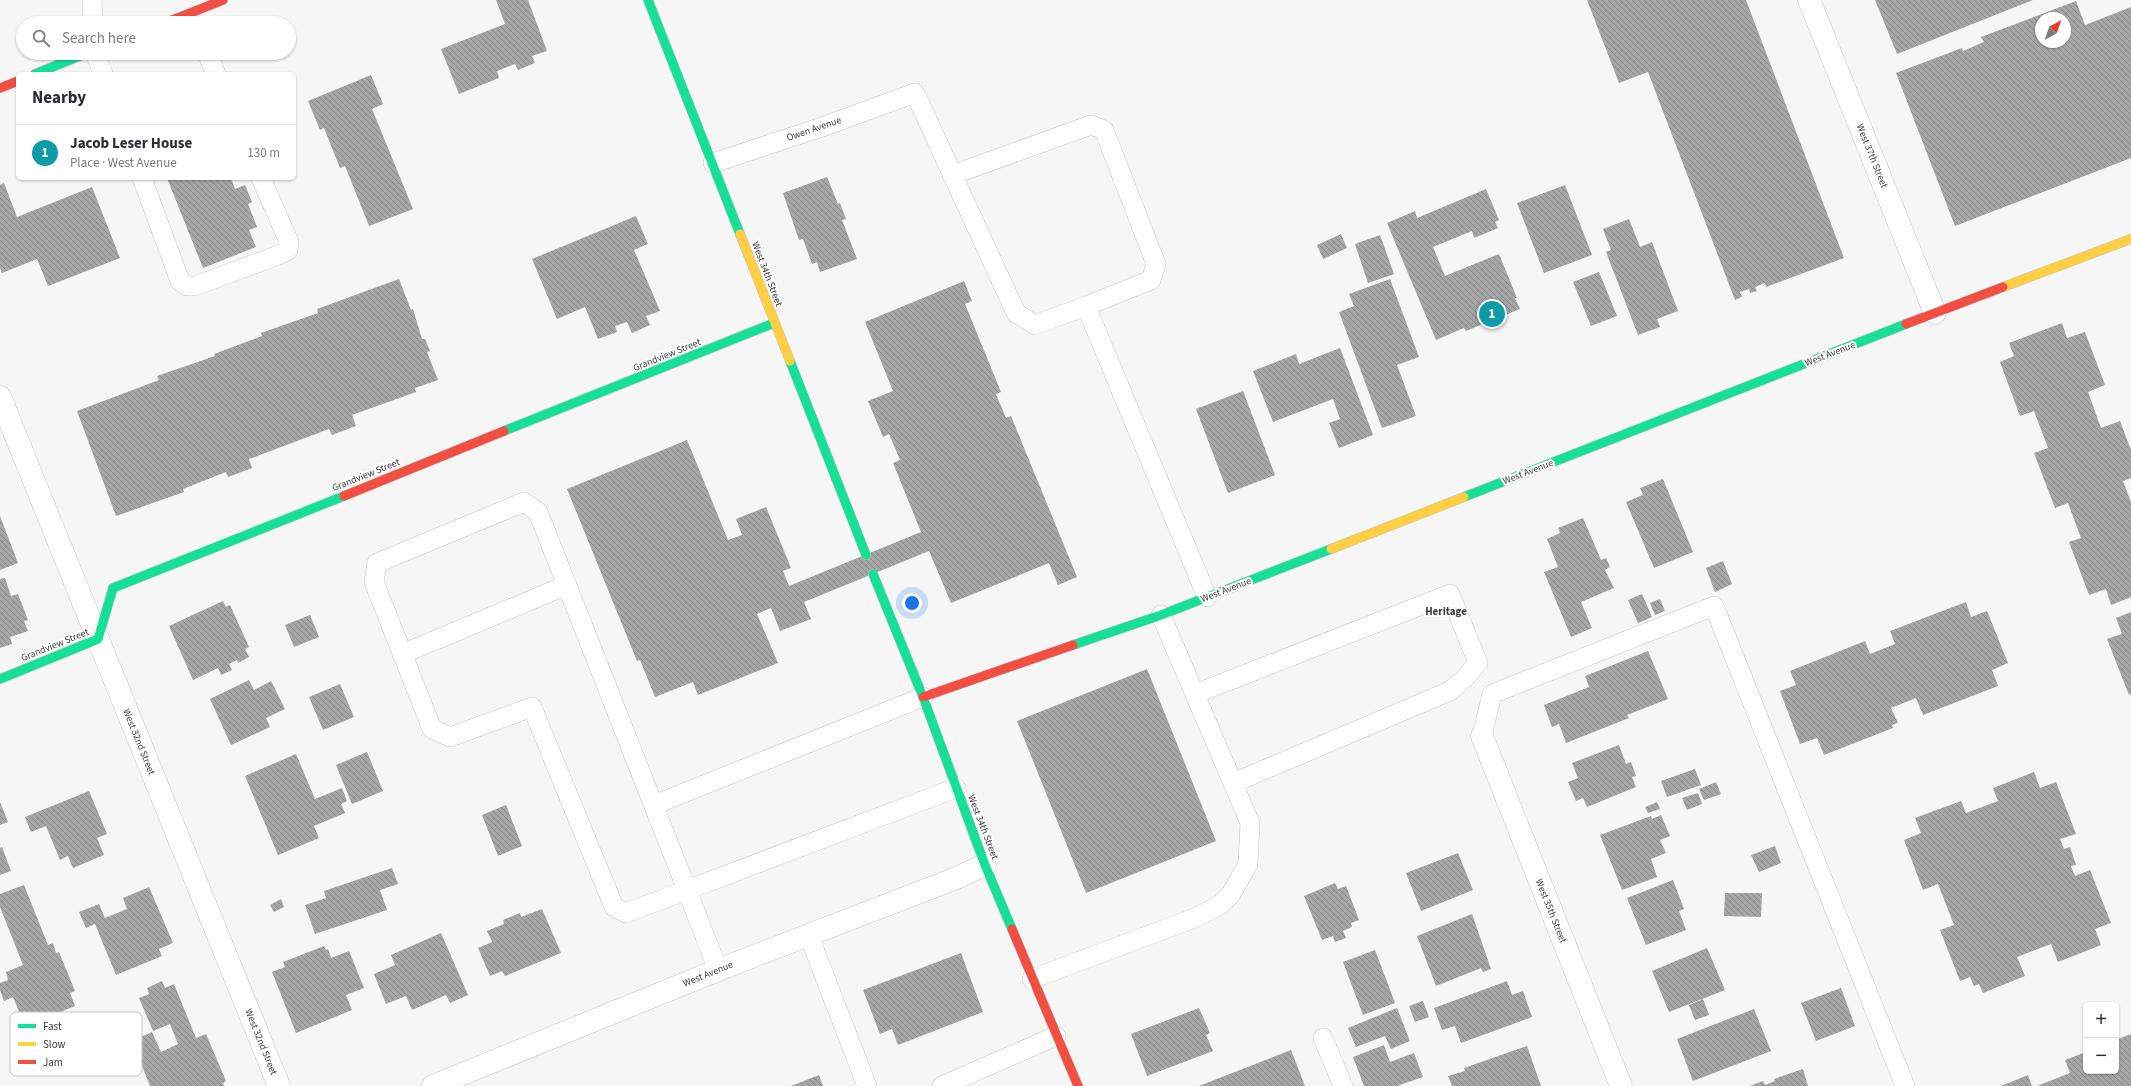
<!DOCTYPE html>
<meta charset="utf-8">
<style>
:root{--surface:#fff;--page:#f2f2f3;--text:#2b2b33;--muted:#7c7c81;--line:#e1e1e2;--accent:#1a73e8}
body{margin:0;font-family:"Source Sans 3",sans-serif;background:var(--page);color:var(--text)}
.controls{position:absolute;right:12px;bottom:12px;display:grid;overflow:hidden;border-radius:6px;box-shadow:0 1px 3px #0004}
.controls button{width:36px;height:36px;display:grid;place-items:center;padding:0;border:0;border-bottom:1px solid var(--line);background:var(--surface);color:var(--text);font:20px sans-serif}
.compass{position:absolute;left:2035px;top:12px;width:36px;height:36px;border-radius:50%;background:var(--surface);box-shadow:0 1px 3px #0004;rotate:40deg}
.you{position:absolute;left:912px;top:603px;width:14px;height:14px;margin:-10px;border:3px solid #fff;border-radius:50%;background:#1a73e8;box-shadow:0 0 0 6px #1a73e833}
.badge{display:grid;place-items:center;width:26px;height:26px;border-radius:50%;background:var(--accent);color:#fff;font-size:13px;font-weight:700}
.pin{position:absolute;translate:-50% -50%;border:2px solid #fff;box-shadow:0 1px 4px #0006}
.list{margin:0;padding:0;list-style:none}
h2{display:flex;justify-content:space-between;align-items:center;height:52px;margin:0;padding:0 16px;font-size:17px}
h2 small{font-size:13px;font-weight:400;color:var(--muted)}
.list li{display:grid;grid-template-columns:26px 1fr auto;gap:12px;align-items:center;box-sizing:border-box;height:56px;padding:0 16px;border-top:1px solid var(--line)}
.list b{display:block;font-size:15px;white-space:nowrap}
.list p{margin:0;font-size:13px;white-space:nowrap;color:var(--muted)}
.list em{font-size:13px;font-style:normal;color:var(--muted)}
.icon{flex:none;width:22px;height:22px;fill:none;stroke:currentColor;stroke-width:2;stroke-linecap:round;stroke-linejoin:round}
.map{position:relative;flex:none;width:2131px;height:1086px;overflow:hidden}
.search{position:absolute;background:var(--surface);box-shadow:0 1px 3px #0004;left:16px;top:16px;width:280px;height:44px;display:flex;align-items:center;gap:10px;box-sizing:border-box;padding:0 14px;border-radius:22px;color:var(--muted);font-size:15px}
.panel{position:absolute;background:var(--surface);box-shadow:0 1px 3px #0004;left:16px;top:72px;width:280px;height:108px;border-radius:6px}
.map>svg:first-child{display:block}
.building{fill:url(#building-back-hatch);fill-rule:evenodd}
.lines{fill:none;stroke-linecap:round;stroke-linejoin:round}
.lane-casing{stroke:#c4c4c4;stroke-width:20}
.street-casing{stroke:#c4c4c4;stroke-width:23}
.fast-casing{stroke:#c4c4c4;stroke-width:10}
.slow-casing{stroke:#c4c4c4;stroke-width:10}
.jam-casing{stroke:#c4c4c4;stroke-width:10}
.lane{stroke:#fefefe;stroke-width:19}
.street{stroke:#fefefe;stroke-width:22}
.fast{stroke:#16e098;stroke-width:9}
.slow{stroke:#ffcf43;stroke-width:9}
.jam{stroke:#f24e42;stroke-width:9}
.labels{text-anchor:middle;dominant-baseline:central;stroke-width:4;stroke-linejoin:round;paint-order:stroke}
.street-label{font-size:10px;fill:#3c3c3b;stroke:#fff}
.neighbourhood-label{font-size:11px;font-weight:bold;fill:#3c3c3b;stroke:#fff}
.key{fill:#fff;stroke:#c4c4c4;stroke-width:1}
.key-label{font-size:11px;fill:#3c3c3b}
</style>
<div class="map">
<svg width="2131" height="1086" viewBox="0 0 2131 1086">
<defs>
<pattern id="building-back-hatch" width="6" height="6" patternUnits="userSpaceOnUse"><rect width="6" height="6" fill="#a5a6a5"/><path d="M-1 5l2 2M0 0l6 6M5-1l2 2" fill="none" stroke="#888"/></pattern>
</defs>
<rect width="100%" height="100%" fill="#f5f6f5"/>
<path class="building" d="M496,0H528L547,51L532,56L535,63L518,70L515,64L497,71L499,78L459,94L441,49L505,24Z
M1587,0H1746L1844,258L1766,287L1765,283L1755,287L1757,291L1750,293L1749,289L1740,292L1742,297L1735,300L1648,72L1619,83Z
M1875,0H2033L1897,54Z
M2076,1L2085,25L2131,7V158L1955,226L1896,73L1962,48L1963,51L1984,42L1981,37ZM2041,18H2065V42H2041Z
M371,75L383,104L372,109L413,209L369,226L345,166L340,168L324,128L320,130L308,101Z
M827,177L838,204L840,203L846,219L842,220L857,259L820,272L817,262L812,264L803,239L799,240L783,193Z
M167,178H231L235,189L245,185L252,202L248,204L257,227L249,230L256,247L203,268Z
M4,183L17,217L92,187L120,258L48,286L37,259L2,273L0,268V185Z
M1565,185L1592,255L1544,273L1517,203Z
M1486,189L1499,220L1495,222L1498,228L1474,238L1472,231L1433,247L1445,276L1499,254L1517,298H1515L1520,309L1466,331L1464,328L1436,340L1387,223L1415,211L1417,218Z
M636,216L648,244L634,250L660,311L646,316L650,325L632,333L627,322L615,326L617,332L598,339L585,307L557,319L532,259Z
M1629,219L1640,247L1652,242L1678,311L1657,319L1660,327L1638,335L1606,252L1611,250L1603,229Z
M1341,234L1347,248L1323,259L1317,245Z
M1380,235L1394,274L1368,283L1355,244Z
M1599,272L1617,316L1591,326L1573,282Z
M399,279L411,310L413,309L422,339H425L430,351L427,352L438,380L415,388L416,392L352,415L356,426L332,435L329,429L249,459L252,468L228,477L226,472L183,489L184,492L116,516L77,411L159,380L157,376L215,356L214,354L262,336L261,333L318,313L317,309Z
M1390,279L1419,357L1397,365L1416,416L1382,428L1339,312L1354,306L1349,294Z
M964,281L972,301L965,304L1001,392L996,394L1006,418L1011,416L1077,577L1058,585L1049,563L951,603L929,551L804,602L811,619L780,631L771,608L757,614L778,663L698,695L693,682L655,697L640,660L637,661L567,489L687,440L728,540L742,535L736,519L766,507L791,568L783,571L789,586L921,532L893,463L900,460L889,434L883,437L868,401L893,391L865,322Z
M2062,323L2067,338L2085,332L2105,385L2088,392L2101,428L2120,421L2131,450V478L2123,481L2131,502V597L2111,605L2106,589L2089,595L2069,542L2081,538L2068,503L2055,508L2034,453L2048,448L2034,411L2020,416L2000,362L2014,356L2009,343Z
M1340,348L1373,435L1339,448L1329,423L1340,419L1333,399L1273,422L1253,371L1296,354L1299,364Z
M1243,391L1275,475L1228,493L1196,409Z
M1663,479L1693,552L1654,568L1626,502L1643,495L1640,488Z
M0,516L18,563L0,570Z
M1583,518L1601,560L1606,558L1610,567L1605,570L1614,588L1581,602L1592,628L1571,637L1544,572L1558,567L1547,539L1560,533L1558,528Z
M1723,561L1732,584L1715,592L1706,568Z
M5,578L11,596L18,594L28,620L24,621L28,631L10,637L12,644L0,648V579Z
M1642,594L1652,617L1638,623L1628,600Z
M1660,599L1665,611L1655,615L1650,603Z
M223,601L226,607L230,605L249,647L245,649L249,657L238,663L237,660L229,664L232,670L221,675L218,668L193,680L169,626Z
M1966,602L1971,617L1987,611L2008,663L1992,670L1998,686L1923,715L1916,698L1891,708L1898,723L1892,725L1893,728L1824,755L1817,738L1800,744L1780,691L1796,685L1790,671L1865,641L1870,654L1895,644L1890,631Z
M2131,612V694L2129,695L2107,639L2122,634L2116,618Z
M310,615L319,637L294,647L285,625Z
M1648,651L1668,699L1627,715L1629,718L1566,743L1559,724L1552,727L1544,705L1589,687L1585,676Z
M1147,669L1216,841L1086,893L1017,721Z
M249,680L254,690L271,681L285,709L266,718L270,727L231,745L210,699Z
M340,684L354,717L323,730L309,697Z
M1619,745L1626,764L1631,762L1636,776L1632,777L1636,787L1587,807L1583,798L1576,801L1568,782L1578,778L1572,763Z
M367,752L383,791L352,804L336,765Z
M296,754L315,799L342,788L347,801L341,804L345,813L314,826L319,838L278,855L245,776Z
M1695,769L1701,785L1667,797L1661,781Z
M2034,772L2040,788L2056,782L2076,834L2060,839L2064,849L2070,847L2076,865L2071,866L2075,876L2090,870L2111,923L2095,929L2101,945L2058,962L2051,944L2017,957L2025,976L1983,993L1979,984L1974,986L1970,977L1960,981L1940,930L1954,925L1938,884L1923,890L1904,840L1921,833L1915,818L1961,801L1966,813L1998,801L1993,788Z
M1716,782L1721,794L1704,800L1699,789Z
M89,791L107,834L97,838L104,855L73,868L68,856L60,860L46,826L31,832L25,817Z
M1698,793L1702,804L1687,810L1682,798Z
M0,802L8,822L0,825Z
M1657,802L1660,809L1648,813L1645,807Z
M506,805L522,846L498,856L482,815Z
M1661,815L1670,836L1660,840L1666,853L1651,859L1657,877L1622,890L1600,835L1651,816L1652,819Z
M1775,846L1781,863L1759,872L1751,855Z
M2,847L11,871L0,875V848Z
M1458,853L1473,890L1421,911L1406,873Z
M392,868L398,884L380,890L387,910L315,934L305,905L326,898L324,891Z
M1673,880L1684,909L1679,911L1686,930L1646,945L1627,898Z
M1335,883L1338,889L1346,886L1359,920L1351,923L1352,927L1343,931L1346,938L1335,942L1333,936L1322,940L1304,896Z
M24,885L48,945L53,943L56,953L59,952L75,991L70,993L75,1006L30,1024L25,1011L20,1014L13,997L4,1001L0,990V983L8,980L6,972L23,965L0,907V894Z
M149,887L173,943L159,949L162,956L116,975L95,924L86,928L79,912L99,904L105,918L127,909L123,898Z
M1725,893H1762L1761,917L1724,916Z
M281,899L284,907L274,912L270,905Z
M542,909L561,953L505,976L502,971L490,976L478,948L492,942L487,931L504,924L503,920L520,913L521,917Z
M1472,914L1491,969L1483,972L1481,968L1436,986L1417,936Z
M441,933L468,995L450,1003L446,995L412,1010L406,996L386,1004L374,974L395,965L391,955Z
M324,946L326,950L328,949L331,958L349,951L364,988L346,995L352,1010L296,1033L272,972L285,967L283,962Z
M1707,948L1725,990L1669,1012L1652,971Z
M1375,950L1395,1003L1363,1015L1343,962Z
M961,953L983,1012L898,1045L892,1029L880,1034L863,990Z
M162,981L165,988L174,984L196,1038L206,1034L226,1081L223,1083L224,1086H150L132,1041L152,1032L161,1052L178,1044L170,1024L153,1031L139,998L149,994L147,988Z
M1507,981L1512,995L1523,991L1532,1017L1461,1043L1455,1026L1442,1030L1434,1008Z
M1841,988L1855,1026L1816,1041L1801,1003Z
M1703,999L1709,1015L1695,1020L1689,1005Z
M1423,1001L1429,1017L1415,1022L1409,1006Z
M1199,1008L1210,1033L1206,1035L1213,1051L1147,1076L1131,1034Z
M1397,1008L1410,1041L1391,1049L1385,1036L1356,1047L1348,1028Z
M1754,1009L1771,1051L1693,1081L1677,1039Z
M2131,1034V1086H2037L2070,1073L2065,1060L2086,1052V1071H2116V1040Z
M1384,1045L1390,1062L1414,1053L1423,1077L1397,1086H1364L1353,1057Z
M1527,1046L1541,1086H1452L1448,1076L1465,1071L1464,1068Z
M1291,1050L1305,1086H1199Z
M1803,1069L1808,1086H1750L1763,1081L1765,1085L1775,1081L1774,1079Z
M819,1075L823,1086H791Z
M2028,1075L2032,1086H2001Z"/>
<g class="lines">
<g class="lane-casing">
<path id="lane" d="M92,0L93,23
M95,53L103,74
M207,53L216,74
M713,163L822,127L915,93L1016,313L1035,325L1086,306L1207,597
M952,175L1091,125L1104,130L1156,264L1151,280L1086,306
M142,178L180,281L187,286H195L281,254L288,250L289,242L261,178
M402,654L567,585
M1195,694L1450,594L1478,663L1464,679L1450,691L1233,783
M1482,736L1492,694L1714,606L1905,1086
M654,805L923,697
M809,936L867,1086
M718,970L687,890L626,913L614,907L532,707L450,737L432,729L374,582L377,563L524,502L538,512L687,890L956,788
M1032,979L1197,917L1220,905L1231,894L1248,864L1250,823L1161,615
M1323,1038L1343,1086
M942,1086L1056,1036"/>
</g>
<g class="street-casing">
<path id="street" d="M1809,0L1935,313
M0,397L279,1086
M1482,736L1621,1086
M433,1086L718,970L954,879L985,865"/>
</g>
<g class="fast-casing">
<path id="fast" d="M648,0L740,234
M35,74L87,53
M790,361L866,555
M504,431L774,323
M1464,497L1906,324
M873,574L923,697L985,865L1012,929
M1073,645L1161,615L1331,549
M0,679L98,639L113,588L344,496"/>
</g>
<g class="slow-casing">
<path id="slow" d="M740,234L790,361
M2003,287L2131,239
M1331,549L1464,497"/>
</g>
<g class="jam-casing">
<path id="jam" d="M165,23L223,0
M0,88L18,81
M1906,324L2003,287
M344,496L504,431
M923,697L1073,645
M1012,929L1078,1086"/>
</g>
<use href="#lane" class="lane"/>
<use href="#street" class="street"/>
<use href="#fast" class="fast"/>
<use href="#slow" class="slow"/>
<use href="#jam" class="jam"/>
</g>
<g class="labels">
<g class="street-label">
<text transform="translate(814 129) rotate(-19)">Owen Avenue</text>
<text transform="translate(1872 156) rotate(68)">West 37th Street</text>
<text transform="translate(767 274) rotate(69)">West 34th Street</text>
<text transform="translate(1830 354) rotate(-21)">West Avenue</text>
<text transform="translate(667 355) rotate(-22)">Grandview Street</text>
<text transform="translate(1528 472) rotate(-21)">West Avenue</text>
<text transform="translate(366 475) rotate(-22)">Grandview Street</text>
<text transform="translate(1226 590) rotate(-21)">West Avenue</text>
<text transform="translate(55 645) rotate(-22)">Grandview Street</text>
<text transform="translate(139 742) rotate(68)">West 32nd Street</text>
<text transform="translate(983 827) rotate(69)">West 34th Street</text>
<text transform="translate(1551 911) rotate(68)">West 35th Street</text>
<text transform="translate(708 974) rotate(-22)">West Avenue</text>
<text transform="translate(261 1042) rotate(68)">West 32nd Street</text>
</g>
<g class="neighbourhood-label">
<text x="1446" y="611">Heritage</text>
</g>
</g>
<rect x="10" y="1012" width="132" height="64" rx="6" class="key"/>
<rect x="18" y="1024" width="18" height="4" fill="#16e098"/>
<rect x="18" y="1042" width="18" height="4" fill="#ffcf43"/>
<rect x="18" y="1060" width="18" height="4" fill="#f24e42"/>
<g class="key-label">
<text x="43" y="1030">Fast</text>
<text x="43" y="1048">Slow</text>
<text x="43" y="1066">Jam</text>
</g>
</svg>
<div class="controls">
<button>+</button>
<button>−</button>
</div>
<svg class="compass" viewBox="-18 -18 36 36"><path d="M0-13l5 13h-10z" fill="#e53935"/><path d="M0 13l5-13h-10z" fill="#7c7c81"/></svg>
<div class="you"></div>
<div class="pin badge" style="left:1492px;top:314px;background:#0f9aa8">1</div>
<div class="search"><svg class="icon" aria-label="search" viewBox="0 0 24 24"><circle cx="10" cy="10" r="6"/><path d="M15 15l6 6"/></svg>Search here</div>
<section class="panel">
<h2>Nearby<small></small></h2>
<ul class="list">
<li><span class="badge" style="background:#0f9aa8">1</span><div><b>Jacob Leser House</b><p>Place · West Avenue</p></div><em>130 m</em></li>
</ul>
</section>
</div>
